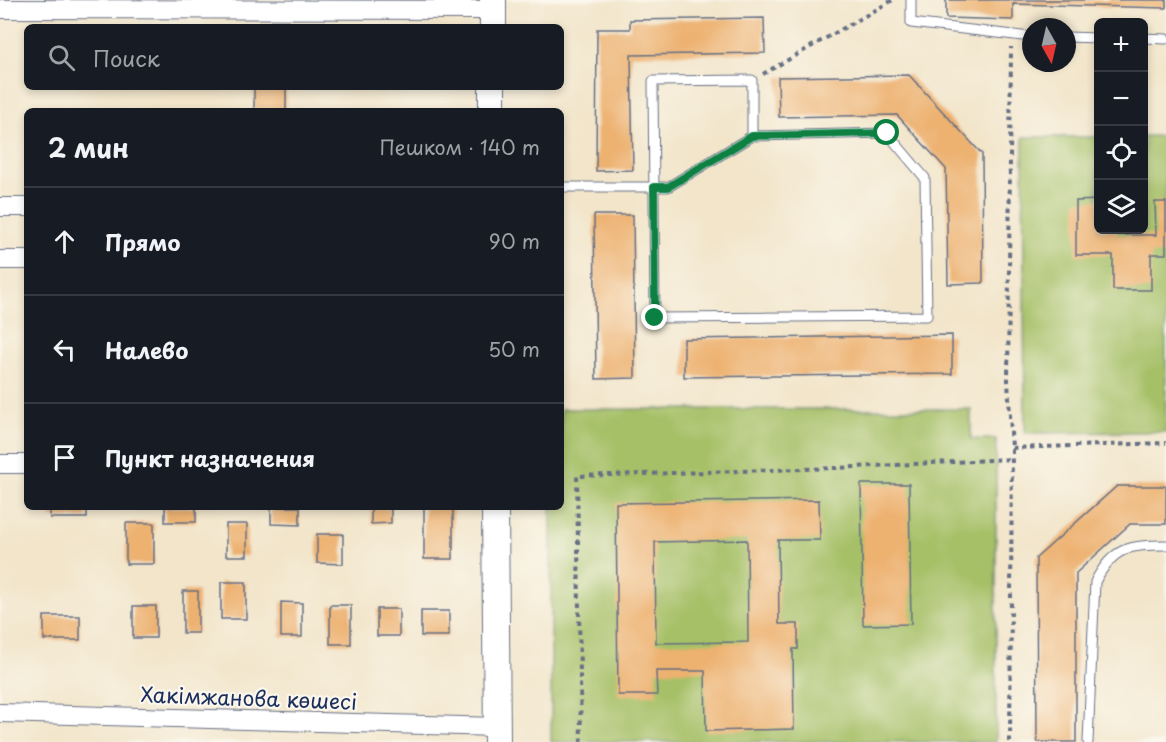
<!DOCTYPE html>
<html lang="ru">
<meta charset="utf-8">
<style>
:root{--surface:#171b24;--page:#20242c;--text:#f1f3f6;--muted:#9ea1a6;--line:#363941}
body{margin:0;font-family:"Playpen Sans",sans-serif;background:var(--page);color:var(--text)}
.controls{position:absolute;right:18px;top:18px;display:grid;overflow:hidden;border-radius:9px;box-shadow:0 3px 9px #0003}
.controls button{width:54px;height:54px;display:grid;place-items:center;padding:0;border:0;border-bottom:2px solid var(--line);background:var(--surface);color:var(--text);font:30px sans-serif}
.compass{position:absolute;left:1022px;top:18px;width:54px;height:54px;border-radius:50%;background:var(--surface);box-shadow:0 3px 9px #0003;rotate:172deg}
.stop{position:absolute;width:18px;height:18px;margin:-14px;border:4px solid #0b8043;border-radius:50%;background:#fff}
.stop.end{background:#0b8043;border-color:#fff;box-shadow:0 2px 6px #0008}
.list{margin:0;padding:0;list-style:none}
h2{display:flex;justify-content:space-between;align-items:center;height:78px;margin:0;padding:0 24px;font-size:26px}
h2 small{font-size:20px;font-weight:400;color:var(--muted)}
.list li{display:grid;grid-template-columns:39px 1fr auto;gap:18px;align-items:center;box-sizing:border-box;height:108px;padding:0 24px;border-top:2px solid var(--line)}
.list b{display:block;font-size:22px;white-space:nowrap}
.list em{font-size:20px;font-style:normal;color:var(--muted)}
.icon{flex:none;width:33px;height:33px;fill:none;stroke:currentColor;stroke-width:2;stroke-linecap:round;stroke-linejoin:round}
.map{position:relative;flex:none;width:1166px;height:742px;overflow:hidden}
.search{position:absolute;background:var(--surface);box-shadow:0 3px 9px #0003;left:24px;top:24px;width:540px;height:66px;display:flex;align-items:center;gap:15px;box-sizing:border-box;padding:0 21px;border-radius:9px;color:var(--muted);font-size:22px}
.panel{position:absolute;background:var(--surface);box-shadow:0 3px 9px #0003;left:24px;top:108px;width:540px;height:402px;border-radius:9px}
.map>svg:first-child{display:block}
.green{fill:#a5c066;stroke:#607862;stroke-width:1.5}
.building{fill:#edb16f;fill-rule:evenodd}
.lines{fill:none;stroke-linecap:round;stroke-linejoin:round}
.lane-casing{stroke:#666f84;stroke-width:11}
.street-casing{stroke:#666f84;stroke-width:20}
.secondary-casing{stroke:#666f84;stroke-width:28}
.path{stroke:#666f84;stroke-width:4;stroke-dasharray:4.5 4.5;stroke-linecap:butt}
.lane{stroke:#fff;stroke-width:9}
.street{stroke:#fff;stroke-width:18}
.secondary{stroke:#fff;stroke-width:26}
.route{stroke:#0b8043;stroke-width:8}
.labels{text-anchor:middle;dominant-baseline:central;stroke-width:4.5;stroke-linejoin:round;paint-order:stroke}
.street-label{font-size:21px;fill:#1b2f5e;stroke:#fbf7ec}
</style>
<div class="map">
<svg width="1166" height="742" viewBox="0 0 1166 742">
<rect width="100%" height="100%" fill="#fbf7ec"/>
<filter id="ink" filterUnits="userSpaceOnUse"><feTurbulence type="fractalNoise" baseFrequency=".0167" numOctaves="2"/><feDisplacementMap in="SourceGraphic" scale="12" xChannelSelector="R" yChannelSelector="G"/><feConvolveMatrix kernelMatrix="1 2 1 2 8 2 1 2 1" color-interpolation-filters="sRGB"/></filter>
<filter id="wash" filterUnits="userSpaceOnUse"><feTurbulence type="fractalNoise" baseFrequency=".008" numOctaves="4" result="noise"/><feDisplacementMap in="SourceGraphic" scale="24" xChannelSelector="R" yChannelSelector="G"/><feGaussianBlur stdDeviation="1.35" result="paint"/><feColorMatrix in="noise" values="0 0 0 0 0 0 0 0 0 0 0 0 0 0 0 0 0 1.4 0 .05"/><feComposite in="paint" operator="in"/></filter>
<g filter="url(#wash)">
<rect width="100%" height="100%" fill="#f2e5ca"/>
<path class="green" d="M1144,136H1166V432L1025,433L1023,137H1098V230H1144Z
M561,409H971V439H996V742H551V507H561Z"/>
<g id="blocks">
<path class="building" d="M946,0H1166V8L1013,4V20L946,18Z
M764,18L765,53L631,55L633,170L596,171L597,29H630V20Z
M909,75L982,154L983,283L948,284L946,169L897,115L779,117L778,77Z
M254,87H286V111H254Z
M1098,200V230H1117V235H1156L1155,202H1166V254H1151V290H1113V255H1076V201Z
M594,215H633L635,378L596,379Z
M952,335V374L684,377V339Z
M861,484H909L911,624L863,625Z
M1117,486H1166V524H1130L1076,573V742H1037L1036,558Z
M819,500L820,540H778L779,624H798V649H793L794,729L706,731L705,671H656L657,695H618L616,503ZM747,540L748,642L656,643L655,542Z
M50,507H87V518H50Z
M165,507H196V522H165Z
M271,507H300V525L271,524Z
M371,507H391V523L371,524Z
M424,507H453V559H424Z
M126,523H154V564H126Z
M226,524H247V556H226Z
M317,534H343V564L317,563Z
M221,582H246V619H221Z
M183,591H198V633H183Z
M281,602L302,603V637H281Z
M330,605H351V644H330Z
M133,606H156V638H133Z
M377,609H399V636H377Z
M421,611H449V636H421Z
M44,616H80V640H44Z"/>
</g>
</g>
<g filter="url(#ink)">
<use href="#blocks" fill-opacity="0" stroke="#666f84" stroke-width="1.5"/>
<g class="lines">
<g class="lane-casing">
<path id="lane" d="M911,0V23L1031,37
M1067,37L1098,38
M1144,38L1166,39
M561,187H668L752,136L887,133L925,178L927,316L655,318L653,81L752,80V136
M1088,742L1095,582C1113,547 1129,545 1166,545"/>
</g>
<g class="street-casing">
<path id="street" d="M0,9L493,10
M0,207H27
M0,260H27
M0,464H27
M0,713L497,727"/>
</g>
<g class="secondary-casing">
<path id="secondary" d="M493,27V0
M492,111V87
M495,507L497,742"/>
</g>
<path class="path" d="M763,74L893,0
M1012,448L1166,443
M581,742L577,476L836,468L1011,459
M1010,742L1012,448L1008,382L1011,47"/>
<use href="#lane" class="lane"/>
<use href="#street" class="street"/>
<use href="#secondary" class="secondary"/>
</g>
</g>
<g class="lines" filter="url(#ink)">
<path class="route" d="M655,318L654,187H668L752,136L887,133"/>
</g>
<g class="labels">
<g class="street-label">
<text transform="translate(249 697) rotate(2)">Хакімжанова көшесі</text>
</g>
</g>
</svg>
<div class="controls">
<button>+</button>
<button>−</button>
<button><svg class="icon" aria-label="locate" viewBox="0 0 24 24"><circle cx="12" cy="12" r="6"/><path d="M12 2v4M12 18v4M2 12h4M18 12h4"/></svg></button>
<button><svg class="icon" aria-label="layers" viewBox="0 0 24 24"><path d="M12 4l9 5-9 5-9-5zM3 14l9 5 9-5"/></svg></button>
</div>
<svg class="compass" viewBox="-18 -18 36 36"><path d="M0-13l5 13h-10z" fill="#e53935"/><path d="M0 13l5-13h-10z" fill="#9ea1a6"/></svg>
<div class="stop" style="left:887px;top:133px"></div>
<div class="stop end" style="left:655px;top:318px"></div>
<div class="search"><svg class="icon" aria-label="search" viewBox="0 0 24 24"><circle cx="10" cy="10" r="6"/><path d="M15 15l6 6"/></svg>Поиск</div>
<section class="panel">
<h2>2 мин<small>Пешком · 140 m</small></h2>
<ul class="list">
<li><svg class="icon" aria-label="ahead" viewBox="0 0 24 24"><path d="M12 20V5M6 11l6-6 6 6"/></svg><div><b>Прямо</b></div><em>90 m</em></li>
<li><svg class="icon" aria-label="left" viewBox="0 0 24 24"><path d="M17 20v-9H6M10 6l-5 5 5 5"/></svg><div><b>Налево</b></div><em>50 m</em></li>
<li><svg class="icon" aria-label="arrive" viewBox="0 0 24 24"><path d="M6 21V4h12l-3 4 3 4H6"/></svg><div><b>Пункт назначения</b></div></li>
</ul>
</section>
</div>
